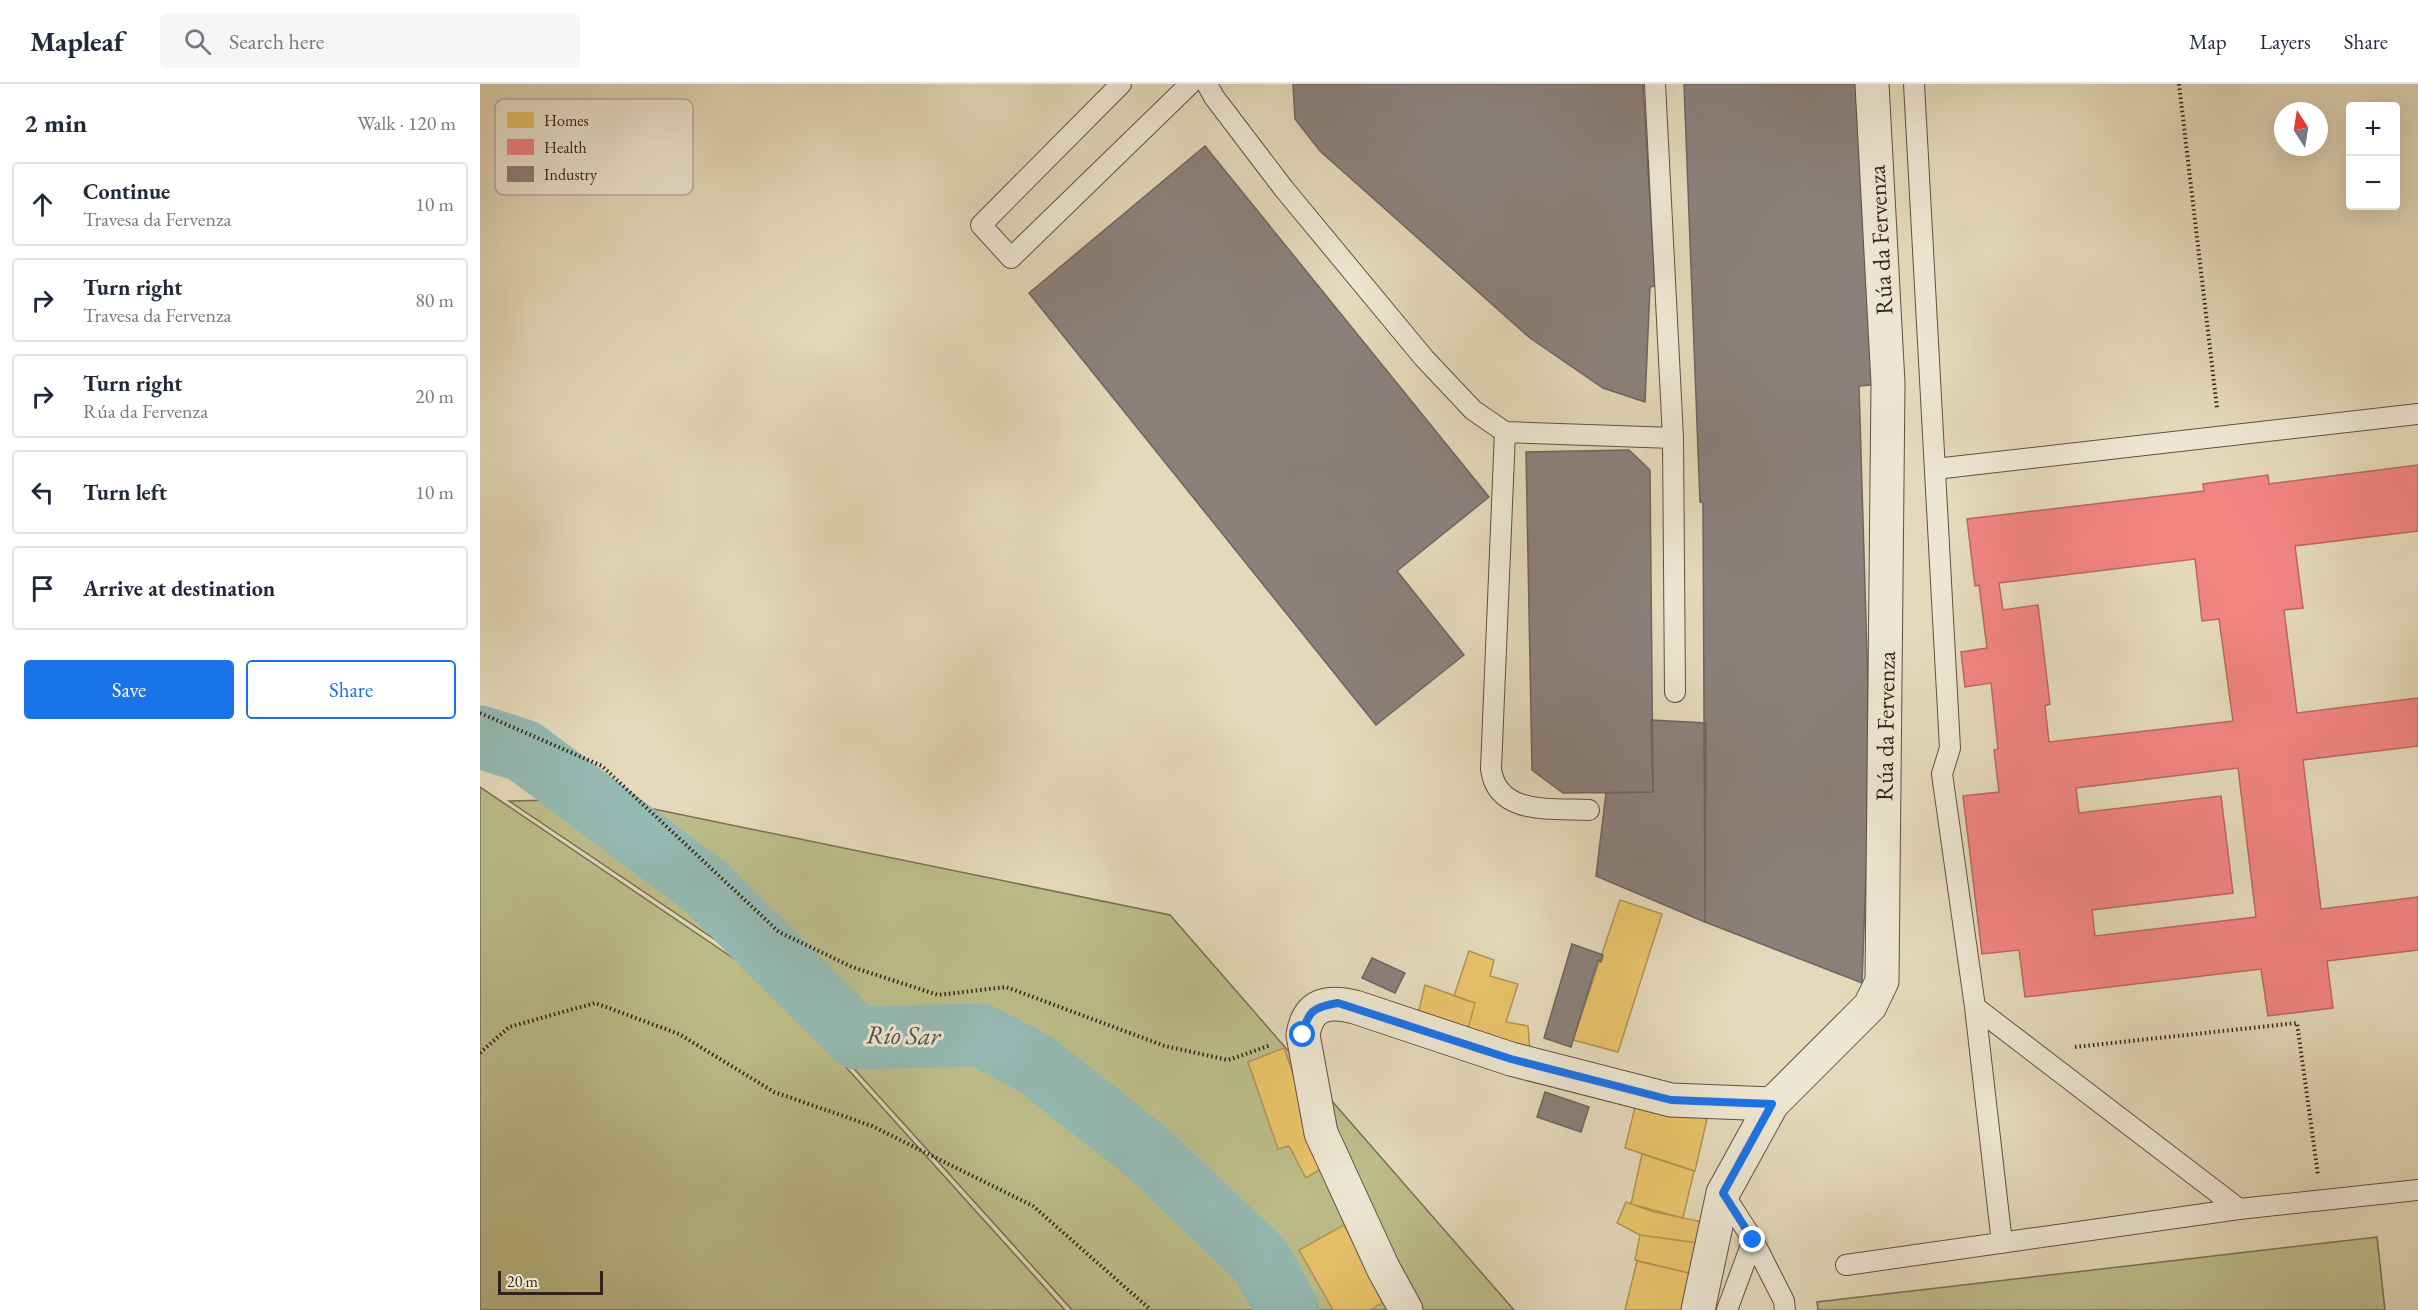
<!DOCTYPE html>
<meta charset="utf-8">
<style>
:root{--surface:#fff;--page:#f6f6f7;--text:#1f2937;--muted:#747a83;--line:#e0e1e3;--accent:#1a73e8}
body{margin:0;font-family:"EB Garamond",serif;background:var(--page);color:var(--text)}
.controls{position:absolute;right:18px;top:18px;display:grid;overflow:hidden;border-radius:6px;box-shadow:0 6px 24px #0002}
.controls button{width:54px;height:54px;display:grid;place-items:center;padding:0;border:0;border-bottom:2px solid var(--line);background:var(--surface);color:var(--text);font:30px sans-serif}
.compass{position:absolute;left:1794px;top:18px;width:54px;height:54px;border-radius:50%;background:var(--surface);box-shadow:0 6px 24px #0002;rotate:348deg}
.scale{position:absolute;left:18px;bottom:15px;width:105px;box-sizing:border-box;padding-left:6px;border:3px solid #342119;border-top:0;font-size:16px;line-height:21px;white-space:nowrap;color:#342119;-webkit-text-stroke:4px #ede6d2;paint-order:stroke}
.stop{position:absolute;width:18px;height:18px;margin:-14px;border:4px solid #1a73e8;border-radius:50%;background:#fff}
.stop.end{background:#1a73e8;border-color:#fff;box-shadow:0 2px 6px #0008}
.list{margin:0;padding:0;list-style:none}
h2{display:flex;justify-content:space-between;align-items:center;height:78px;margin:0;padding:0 24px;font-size:26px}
h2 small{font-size:20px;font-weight:400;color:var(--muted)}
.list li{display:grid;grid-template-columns:39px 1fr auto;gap:18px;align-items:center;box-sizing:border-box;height:84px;margin:0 12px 12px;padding:0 12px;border:2px solid var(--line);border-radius:6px}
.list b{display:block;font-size:22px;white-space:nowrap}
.list p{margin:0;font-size:20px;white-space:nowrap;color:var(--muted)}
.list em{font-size:20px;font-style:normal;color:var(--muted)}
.actions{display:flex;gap:12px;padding:18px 24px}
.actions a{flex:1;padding:14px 0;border:2px solid var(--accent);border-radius:6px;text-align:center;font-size:21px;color:var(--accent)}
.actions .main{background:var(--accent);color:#fff}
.icon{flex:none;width:33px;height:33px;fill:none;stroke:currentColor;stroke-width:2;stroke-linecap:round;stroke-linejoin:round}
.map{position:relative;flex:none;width:1938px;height:1226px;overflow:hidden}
header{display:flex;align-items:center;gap:36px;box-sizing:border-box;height:84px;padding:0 30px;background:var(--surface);border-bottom:2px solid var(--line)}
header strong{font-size:28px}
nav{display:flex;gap:33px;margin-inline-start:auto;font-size:21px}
.search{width:420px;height:54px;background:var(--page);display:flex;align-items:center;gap:15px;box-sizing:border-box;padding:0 21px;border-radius:6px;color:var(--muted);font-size:22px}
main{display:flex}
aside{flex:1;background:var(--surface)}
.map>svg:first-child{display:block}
.green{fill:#bcbd8a;stroke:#786f52;stroke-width:1.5}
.homes{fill:#e9c46a;stroke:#b39352;stroke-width:1.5}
.health{fill:#f28482;stroke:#b96662;stroke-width:1.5;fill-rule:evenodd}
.industry{fill:#8a817c;stroke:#70645e;stroke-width:1.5}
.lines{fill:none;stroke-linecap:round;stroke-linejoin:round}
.river{stroke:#95bab3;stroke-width:63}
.lane-casing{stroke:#604f41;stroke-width:22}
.street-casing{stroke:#604f41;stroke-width:35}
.path{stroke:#342119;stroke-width:4;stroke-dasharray:1.5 3;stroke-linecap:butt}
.lane{stroke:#ede6d2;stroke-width:20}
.street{stroke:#ede6d2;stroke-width:33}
.route{stroke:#1a73e8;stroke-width:8}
.labels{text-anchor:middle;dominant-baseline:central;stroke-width:6;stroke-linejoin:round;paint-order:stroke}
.street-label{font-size:24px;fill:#342119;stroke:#ede6d2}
.water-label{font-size:26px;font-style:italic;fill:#514f47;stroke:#ede6d2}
.key{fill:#ede6d2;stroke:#b6ab9a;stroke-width:1.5}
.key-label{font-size:16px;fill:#342119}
</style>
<header>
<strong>Mapleaf</strong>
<div class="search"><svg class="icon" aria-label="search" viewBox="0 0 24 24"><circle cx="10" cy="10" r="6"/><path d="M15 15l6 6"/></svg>Search here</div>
<nav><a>Map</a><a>Layers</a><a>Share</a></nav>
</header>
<main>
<aside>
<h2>2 min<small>Walk · 120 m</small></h2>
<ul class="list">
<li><svg class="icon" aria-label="ahead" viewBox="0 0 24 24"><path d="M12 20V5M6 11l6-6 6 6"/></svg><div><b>Continue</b><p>Travesa da Fervenza</p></div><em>10 m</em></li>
<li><svg class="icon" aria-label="right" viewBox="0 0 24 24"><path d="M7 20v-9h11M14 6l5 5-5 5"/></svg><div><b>Turn right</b><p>Travesa da Fervenza</p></div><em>80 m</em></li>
<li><svg class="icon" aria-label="right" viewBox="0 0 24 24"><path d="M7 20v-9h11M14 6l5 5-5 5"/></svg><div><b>Turn right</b><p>Rúa da Fervenza</p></div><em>20 m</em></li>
<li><svg class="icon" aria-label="left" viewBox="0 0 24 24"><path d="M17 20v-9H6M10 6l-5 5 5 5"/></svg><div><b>Turn left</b></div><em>10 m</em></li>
<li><svg class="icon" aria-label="arrive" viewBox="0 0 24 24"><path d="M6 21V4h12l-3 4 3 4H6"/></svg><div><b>Arrive at destination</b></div></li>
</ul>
<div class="actions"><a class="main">Save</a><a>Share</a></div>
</aside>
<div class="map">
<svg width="1938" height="1226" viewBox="0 0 1938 1226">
<rect width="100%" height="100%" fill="#e4d9ba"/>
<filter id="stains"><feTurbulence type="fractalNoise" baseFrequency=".00333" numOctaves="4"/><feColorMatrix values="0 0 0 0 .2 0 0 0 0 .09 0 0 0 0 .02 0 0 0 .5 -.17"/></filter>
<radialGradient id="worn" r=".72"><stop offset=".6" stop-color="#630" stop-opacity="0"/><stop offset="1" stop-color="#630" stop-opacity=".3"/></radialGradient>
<path class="green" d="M0,703L290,899L585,1226H0Z
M125,715L690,831L1034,1226H592L292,894L29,717Z
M1897,1153L1905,1226H1338L1337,1218Z"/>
<path class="homes" d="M1140,816L1182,830L1138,968L1093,956Z
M989,867L1014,876L1010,892L1038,900L1026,938L1048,942L1050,968L987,949L995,919L974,912Z
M945,901L995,919L987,949L938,930Z
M804,964L846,1082L826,1094L809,1062L798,1065L768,978Z
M1156,1019L1227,1035L1215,1087L1145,1064Z
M1162,1070L1214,1087L1203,1134L1151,1120Z
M1146,1118L1174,1128L1223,1138L1218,1159L1160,1151L1137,1139Z
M864,1141L906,1217L890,1226H853L819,1166Z
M1160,1151L1218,1159L1213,1190L1155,1176Z
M1157,1177L1213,1190L1206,1226H1145Z"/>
<path class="health" d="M1938,381V447L1815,462L1823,524L1804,526L1817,629L1938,614V662L1823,676L1841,825L1938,813V866L1847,877L1853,924L1788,932L1781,885L1545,913L1539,866L1502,870L1483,712L1519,708L1514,666L1518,665L1511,599L1485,603L1481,568L1507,564L1499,501L1495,502L1487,435L1724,407L1723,400L1788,391L1789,400ZM1715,475L1722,537L1739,535L1753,637L1569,658L1565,622L1570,620L1558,521L1523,526L1519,499ZM1758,684L1776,833L1615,852L1612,826L1753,809L1741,712L1599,729L1596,704Z"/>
<path class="industry" d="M813,0H1163L1175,202L1170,203L1165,318L1123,304L1050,254L840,67L815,35Z
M1204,0H1380L1392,301L1379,302L1388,605L1387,761L1382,899L1225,838L1223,419L1220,418Z
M725,62L1009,413L917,487L984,571L896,641L549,209Z
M1149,366L1170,386L1173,708L1083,709L1052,686L1046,368Z
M1171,636L1226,639L1225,838L1116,792L1126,709L1173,708Z
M1092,860L1123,871L1121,878L1118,876L1091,963L1064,954Z
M892,874L925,889L915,909L882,894Z
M1065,1008L1109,1023L1101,1048L1057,1033Z"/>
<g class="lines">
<path class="river" d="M0,653L44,667L227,804L377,954L500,951L554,979L667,1068L781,1177L808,1226"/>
<g class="lane-casing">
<path id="lane" d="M641,0L501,141L531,174L710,0
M727,0L734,13L804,105L944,274L993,326L1025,348L1193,354L1195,608
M1175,0L1193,354
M1434,0L1470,664L1462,690L1495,923L1522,1159
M1025,348L1011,685C1017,732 1073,724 1109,726
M1455,385L1938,330
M1495,923L1759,1125L1938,1106
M1243,1109L1273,1156L1304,1217L1305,1226
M1366,1181L1759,1125
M1247,1226L1273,1156"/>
</g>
<g class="street-casing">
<path id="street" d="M926,1226L903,1184L841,1049L823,951C828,920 847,916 875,923L1031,975L1191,1016L1292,1020
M1218,1226L1243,1109L1292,1020L1390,922L1402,897L1408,299L1392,0"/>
</g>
<path class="path" d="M1699,0L1737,324
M0,629L122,682L299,848L372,883L458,911L526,903L685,962L748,976L791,961
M1595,963L1817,939L1838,1091
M0,969L29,943L115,919L199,950L294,1008L392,1042L553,1122L671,1226"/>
<use href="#lane" class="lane"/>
<use href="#street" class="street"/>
</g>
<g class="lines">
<path class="route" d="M823,951C827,926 835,923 858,919L1031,975L1191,1016L1292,1020L1243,1109L1273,1156"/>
</g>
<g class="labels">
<g class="street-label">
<text transform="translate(1400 156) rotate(-93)">Rúa da Fervenza</text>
<text transform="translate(1405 642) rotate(-89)">Rúa da Fervenza</text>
</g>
<g class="water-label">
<text transform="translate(423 951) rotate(1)">Río Sar</text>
</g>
</g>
<rect x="15" y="15" width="198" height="96" rx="9" class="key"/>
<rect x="27" y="28" width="27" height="16" fill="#e9c46a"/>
<rect x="27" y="55" width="27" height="16" fill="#f28482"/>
<rect x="27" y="82" width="27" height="16" fill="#8a817c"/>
<g class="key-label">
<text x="64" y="42">Homes</text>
<text x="64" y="69">Health</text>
<text x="64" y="96">Industry</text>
</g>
<rect width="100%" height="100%" filter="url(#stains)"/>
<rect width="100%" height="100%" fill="url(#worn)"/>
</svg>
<div class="controls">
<button>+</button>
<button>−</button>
</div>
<svg class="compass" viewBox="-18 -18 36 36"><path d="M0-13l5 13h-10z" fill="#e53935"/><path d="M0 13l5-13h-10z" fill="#747a83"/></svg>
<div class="scale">20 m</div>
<div class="stop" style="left:823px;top:951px"></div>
<div class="stop end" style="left:1273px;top:1156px"></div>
</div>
</main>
